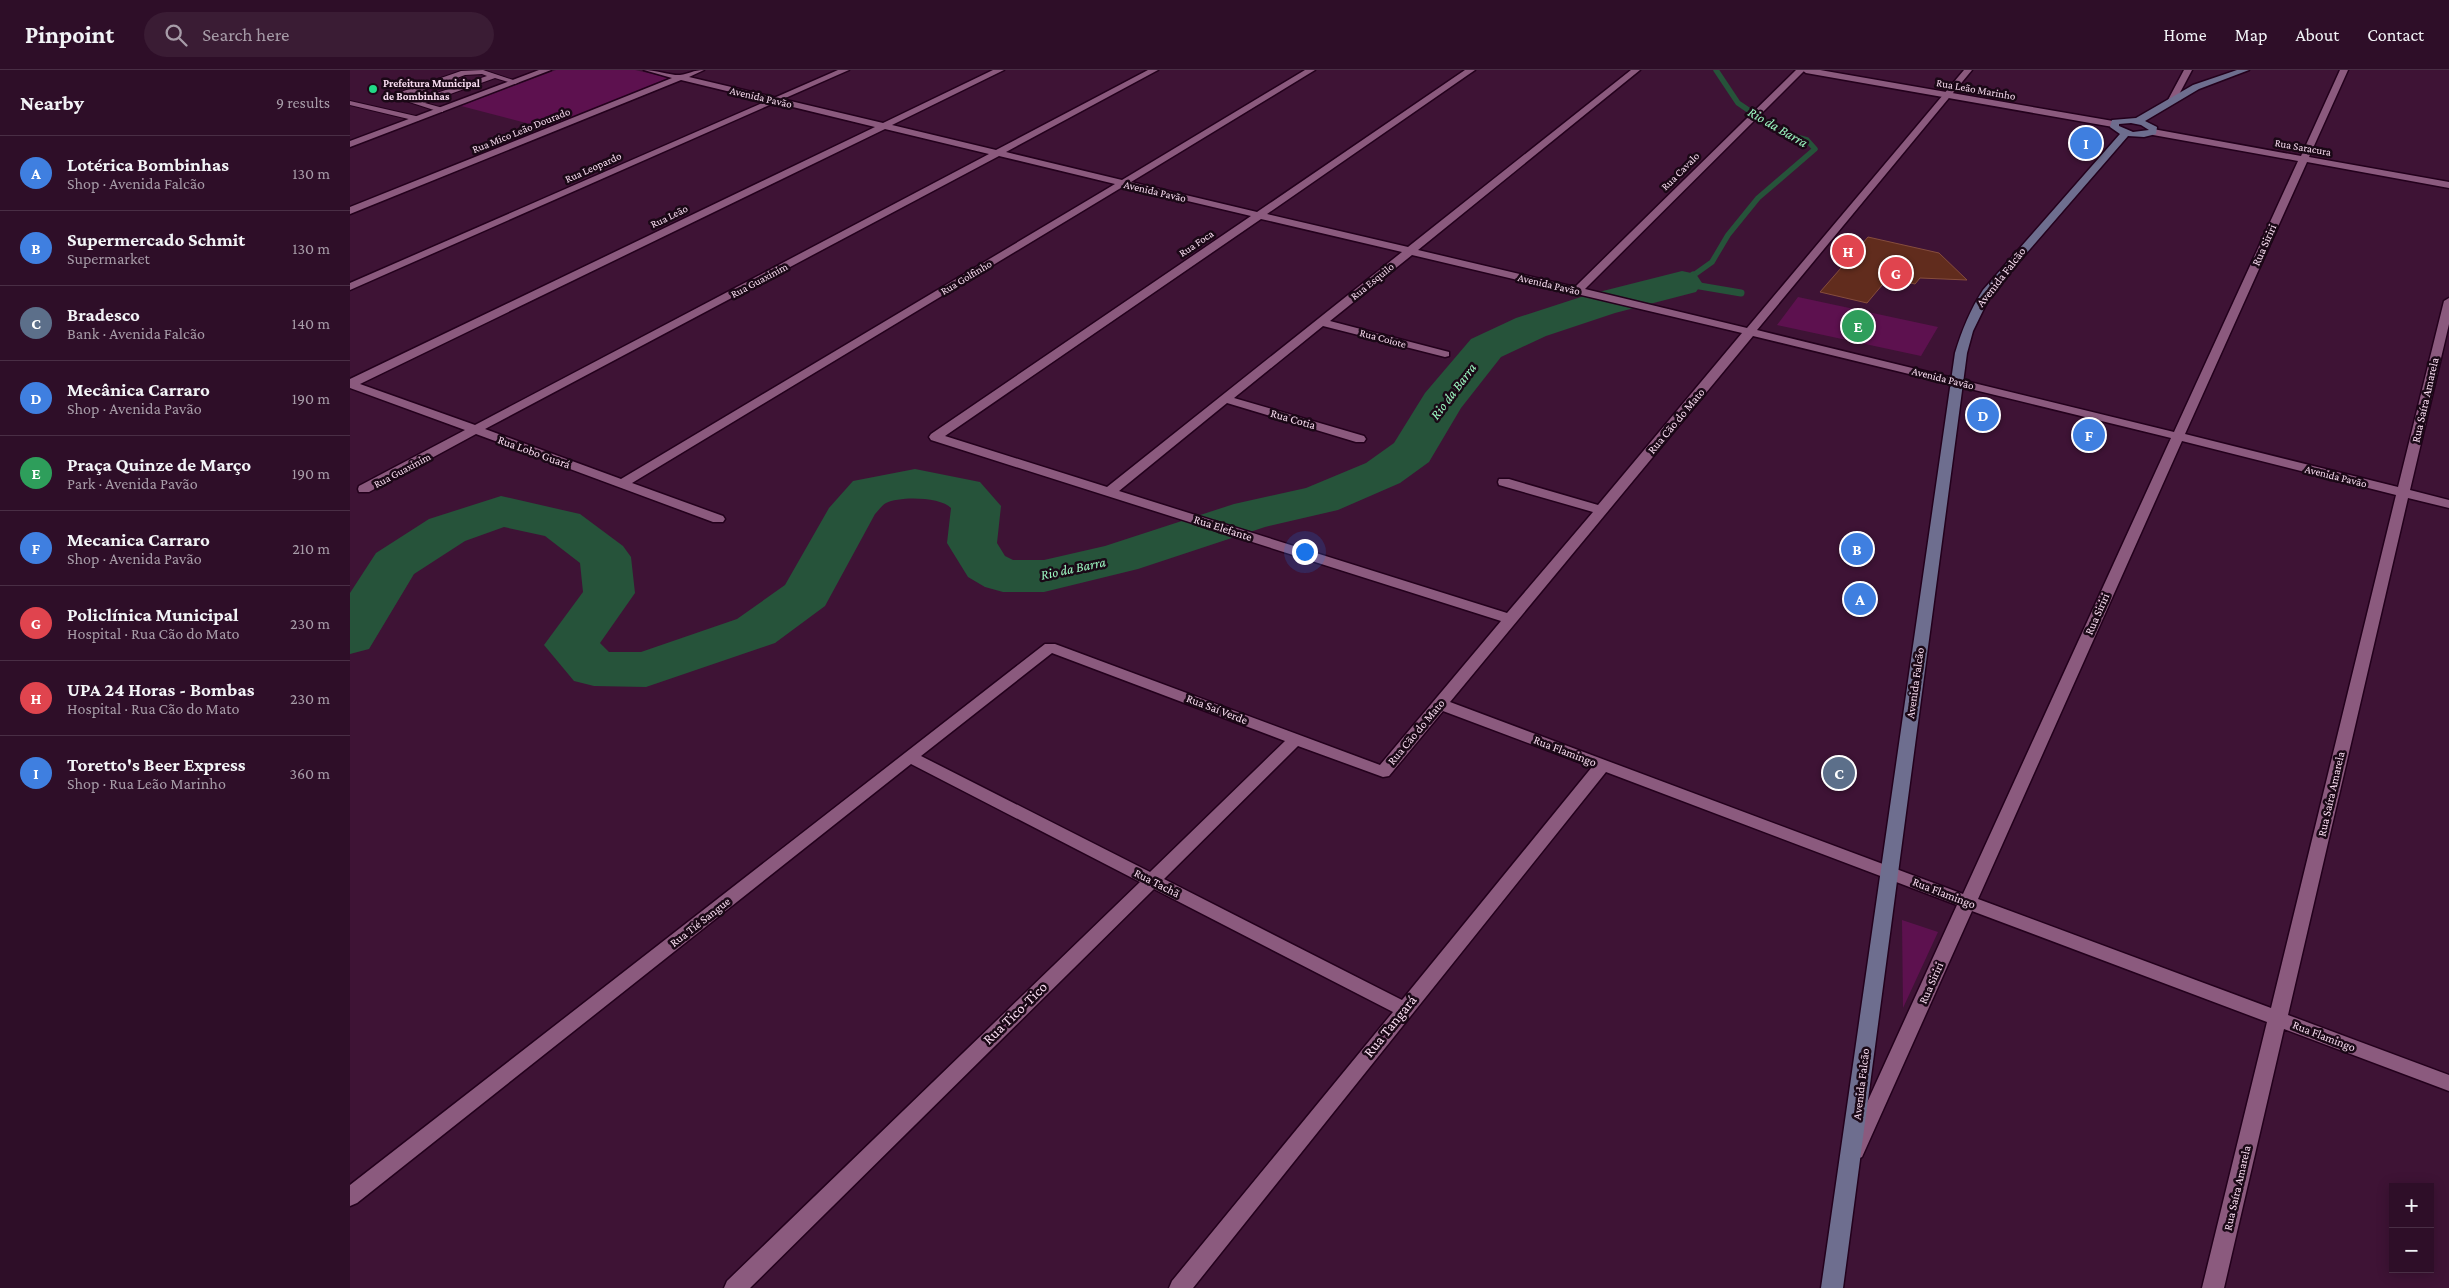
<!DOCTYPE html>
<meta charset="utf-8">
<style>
:root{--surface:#2e0e28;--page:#3a1c34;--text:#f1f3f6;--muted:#a79ca8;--line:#492e45;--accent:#b45309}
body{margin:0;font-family:"Crimson Pro",serif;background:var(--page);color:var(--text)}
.controls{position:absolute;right:15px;bottom:15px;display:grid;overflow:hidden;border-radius:0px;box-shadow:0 2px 12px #0003}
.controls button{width:45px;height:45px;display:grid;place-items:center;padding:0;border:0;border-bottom:1px solid var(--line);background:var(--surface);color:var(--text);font:25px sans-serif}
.you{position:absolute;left:954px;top:481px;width:18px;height:18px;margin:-12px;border:4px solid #fff;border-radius:50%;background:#1a73e8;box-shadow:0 0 0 8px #1a73e833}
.badge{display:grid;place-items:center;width:32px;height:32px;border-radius:50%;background:var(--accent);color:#fff;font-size:16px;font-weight:700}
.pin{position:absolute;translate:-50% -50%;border:2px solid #fff;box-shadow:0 1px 5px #0006}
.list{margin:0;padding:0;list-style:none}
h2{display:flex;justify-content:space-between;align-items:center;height:65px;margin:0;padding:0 20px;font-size:21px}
h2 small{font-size:16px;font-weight:400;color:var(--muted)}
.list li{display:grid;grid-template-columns:32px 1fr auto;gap:15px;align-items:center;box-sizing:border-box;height:75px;padding:0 20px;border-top:1px solid var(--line)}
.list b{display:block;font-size:19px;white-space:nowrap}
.list p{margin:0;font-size:16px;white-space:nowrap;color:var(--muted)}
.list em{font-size:16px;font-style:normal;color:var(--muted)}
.icon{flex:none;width:28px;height:28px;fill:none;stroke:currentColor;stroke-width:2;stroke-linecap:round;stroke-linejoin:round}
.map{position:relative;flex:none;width:2099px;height:1218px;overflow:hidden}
header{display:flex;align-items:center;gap:30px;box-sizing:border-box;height:70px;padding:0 25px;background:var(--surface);border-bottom:1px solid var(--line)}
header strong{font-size:24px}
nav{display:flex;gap:28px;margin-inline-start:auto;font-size:18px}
.search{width:350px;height:45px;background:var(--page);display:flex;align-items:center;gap:12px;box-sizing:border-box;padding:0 18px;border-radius:28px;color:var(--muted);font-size:19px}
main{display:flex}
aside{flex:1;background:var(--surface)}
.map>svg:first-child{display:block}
.green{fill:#5d114f}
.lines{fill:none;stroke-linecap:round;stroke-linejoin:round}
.stream-far1{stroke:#26533a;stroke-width:5.5}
.stream{stroke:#26533a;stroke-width:7}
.river{fill:#26533a;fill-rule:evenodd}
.building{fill:#612c1d;stroke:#864d3d}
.service-casing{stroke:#23001c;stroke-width:2}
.minor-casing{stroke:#23001c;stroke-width:3}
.tertiary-casing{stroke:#23001c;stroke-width:3}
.secondary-casing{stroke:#23001c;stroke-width:3}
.service{fill:#8b5a7e;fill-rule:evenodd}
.minor{fill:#8b5a7e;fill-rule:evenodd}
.tertiary{fill:#8b5a7e;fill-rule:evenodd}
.secondary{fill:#6e6e8f;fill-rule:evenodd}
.poi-dot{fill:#22d887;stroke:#1a0816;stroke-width:2}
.labels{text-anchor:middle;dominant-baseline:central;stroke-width:5;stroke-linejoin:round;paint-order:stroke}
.far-poi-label{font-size:11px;font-weight:bold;fill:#f8dcf0;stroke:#1a0816;text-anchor:start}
.far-street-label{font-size:11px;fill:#f8dcf0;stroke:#1a0816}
.street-label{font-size:12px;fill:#f8dcf0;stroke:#1a0816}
.water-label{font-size:14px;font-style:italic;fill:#9df9c2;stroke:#1a0816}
.near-street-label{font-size:15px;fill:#f8dcf0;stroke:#1a0816}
</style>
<header>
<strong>Pinpoint</strong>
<div class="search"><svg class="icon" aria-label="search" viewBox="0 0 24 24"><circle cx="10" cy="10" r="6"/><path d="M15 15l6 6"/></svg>Search here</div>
<nav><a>Home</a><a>Map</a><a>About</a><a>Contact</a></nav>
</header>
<main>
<aside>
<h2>Nearby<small>9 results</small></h2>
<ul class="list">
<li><span class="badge" style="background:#3f7fe0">A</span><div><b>Lotérica Bombinhas</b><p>Shop · Avenida Falcão</p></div><em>130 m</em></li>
<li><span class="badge" style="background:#3f7fe0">B</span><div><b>Supermercado Schmit</b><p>Supermarket</p></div><em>130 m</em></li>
<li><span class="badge" style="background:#5c6f8a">C</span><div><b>Bradesco</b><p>Bank · Avenida Falcão</p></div><em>140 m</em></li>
<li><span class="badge" style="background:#3f7fe0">D</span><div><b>Mecânica Carraro</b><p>Shop · Avenida Pavão</p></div><em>190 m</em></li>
<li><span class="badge" style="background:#2e9e5b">E</span><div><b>Praça Quinze de Março</b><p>Park · Avenida Pavão</p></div><em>190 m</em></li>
<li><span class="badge" style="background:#3f7fe0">F</span><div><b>Mecanica Carraro</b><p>Shop · Avenida Pavão</p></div><em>210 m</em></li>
<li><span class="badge" style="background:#e0444e">G</span><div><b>Policlínica Municipal</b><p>Hospital · Rua Cão do Mato</p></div><em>230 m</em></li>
<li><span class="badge" style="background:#e0444e">H</span><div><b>UPA 24 Horas - Bombas</b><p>Hospital · Rua Cão do Mato</p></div><em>230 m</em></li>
<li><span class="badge" style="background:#3f7fe0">I</span><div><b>Toretto's Beer Express</b><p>Shop · Rua Leão Marinho</p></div><em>360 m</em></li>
</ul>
</aside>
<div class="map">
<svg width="2099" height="1218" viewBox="0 0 2099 1218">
<rect width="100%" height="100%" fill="#3e1335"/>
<path class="green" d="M206,0H285L320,8L195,58L111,36Z
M1448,227L1588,257L1571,286L1427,255Z
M1552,850L1588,862L1553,938Z"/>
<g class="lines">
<path class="stream-far1" d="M1341,207L1362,192L1378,165L1408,128L1465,79L1457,70L1432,63L1388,33L1366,0"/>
<path class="stream" d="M1332,213L1343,205
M1332,213L1391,223"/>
<path class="river" d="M1332,201L1346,204L1352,213L1346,222L1265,243L1196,266L1151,287L1111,338L1079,392L1050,413L988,440L915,457L788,499L694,522H653L635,517L618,507L597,473L601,438C591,427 550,426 536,433C532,435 528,441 525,444L475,536L425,573L296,617L244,616L224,611L194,575L233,522L230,493L195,466L154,457L115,471L64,504L19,579L0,584V523L26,483L79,449L151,426L230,444L273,476L281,487L285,523L250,573L259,582H291L387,549L435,515L479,438L503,411L565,399L630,412L651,436L647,473L655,486L663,490H694L755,476L884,434L956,418L1016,393L1044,373L1075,323L1121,269L1166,248L1237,225Z"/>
</g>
<path class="building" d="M1518,167L1589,183L1617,210L1570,208L1565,214L1538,208L1517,233L1470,222Z"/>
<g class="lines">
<g class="service-casing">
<path id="service" d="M133,0L169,12L165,14L145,8L75,33L93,38V42H90L47,28L48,23L111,1ZM132,4L137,6L66,30L55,27L115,5Z
M0,31L70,47L71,49L67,51L0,35Z"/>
</g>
<g class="minor-casing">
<path id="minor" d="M189,0H201L0,77V71Z
M294,0C304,0 324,6 330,5C339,4 343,0 354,0L339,7L533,53L643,0H654L542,55L646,80L798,0H808L656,82L772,110L955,0H965L781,112L907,142L1115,0H1125L917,144L1058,177L1281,0H1290L1068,180L1225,217L1446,0H1455L1235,219L1397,258L1614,0H1622L1407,260L1824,362L1948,91L1803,65L1798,62L1803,59L1951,86L1990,0H1998L1959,87L2099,112V118L1957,92L1835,364L2048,417L2094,231L2099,228V254L2060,420L2099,430V438L2058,428L1938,945L2099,1005V1021L1934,959L1874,1218H1852L1917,952L1622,841L1512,1087L1505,1090L1498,1087L1495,1081L1607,835L1256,702L843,1218H819L822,1211L1043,942L804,819L400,1218H374L377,1211L790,812L561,694L7,1133L0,1136V1115L695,574H705L1030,695L1151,551L581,370L579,367L581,364L901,146L774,116L282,413L373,446L375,449L373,452H363L126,364L19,422H9L8,419L9,416L115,360L0,318V309L525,57L331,10L0,144V137L322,8ZM535,59L639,84L125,355L10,314ZM649,86L765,114L271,409L135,359ZM911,149L1052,182L757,417L595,366ZM1062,185L1392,263L1248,435L1159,409H1149L1148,412L1149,415L1243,442L1157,543L769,421L877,333L1006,372H1014L1016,369L1014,366L884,328L973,256L1095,287L1099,286V282L980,251ZM1403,266L1821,368L1613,824L1100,632ZM1832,371L2046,425L1921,938L1628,829ZM702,583L935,671L800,802L571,686ZM1093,641L1242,697L1052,930L814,809L948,676L1033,707L1039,706Z
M1834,0H1842L1825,32H1819L1818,30Z"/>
</g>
<g class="tertiary-casing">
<path id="tertiary" d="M488,0H499L0,220V213Z
M1452,0H1470L1763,51L1767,54L1763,57L1456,3Z"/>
</g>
<g class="secondary-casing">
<path id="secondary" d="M1887,0H1899L1849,19L1795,51L1807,57L1806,64L1794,67L1778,66L1641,224L1623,261L1617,283L1493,1218H1471L1605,283C1612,260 1620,240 1633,220L1770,64L1760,57L1762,50L1786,48L1843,15ZM1781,53L1791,55L1799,60L1783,62L1769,56V54Z"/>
</g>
<use href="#service" class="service"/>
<use href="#minor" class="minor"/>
<use href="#tertiary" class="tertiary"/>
<use href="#secondary" class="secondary"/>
</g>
<circle class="poi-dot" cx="23" cy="19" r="5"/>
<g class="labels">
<g class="far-poi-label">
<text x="33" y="13">Prefeitura Municipal<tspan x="33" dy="13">de Bombinhas</tspan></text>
</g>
<g class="far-street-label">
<text transform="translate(1626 19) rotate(10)">Rua Leão Marinho</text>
<text transform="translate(411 27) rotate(13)">Avenida Pavão</text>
<text transform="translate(171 60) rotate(-22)">Rua Mico Leão Dourado</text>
<text transform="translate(1953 77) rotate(10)">Rua Saracura</text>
<text transform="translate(243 97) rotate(-24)">Rua Leopardo</text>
<text transform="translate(1330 101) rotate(-45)">Rua Cavalo</text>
<text transform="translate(805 121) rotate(13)">Avenida Pavão</text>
<text transform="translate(319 146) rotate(-26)">Rua Leão</text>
<text transform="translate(846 173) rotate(-34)">Rua Foca</text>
<text transform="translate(616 207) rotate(-31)">Rua Golfinho</text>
<text transform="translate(409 210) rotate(-28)">Rua Guaxinim</text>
<text transform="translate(1022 211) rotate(-39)">Rua Esquilo</text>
<text transform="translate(1199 214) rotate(13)">Avenida Pavão</text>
<text transform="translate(1033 268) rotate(15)">Rua Coiote</text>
<text transform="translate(1593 308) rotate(14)">Avenida Pavão</text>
<text transform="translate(52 400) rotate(-28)">Rua Guaxinim</text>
<text transform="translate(1986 406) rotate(14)">Avenida Pavão</text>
</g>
<g class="street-label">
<text transform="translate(1914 175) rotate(-66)">Rua Siriri</text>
<text transform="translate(1651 207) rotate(-52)">Avenida Falcão</text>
<text transform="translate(2075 330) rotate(-77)">Rua Saíra Amarela</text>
<text transform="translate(943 349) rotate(16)">Rua Cotia</text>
<text transform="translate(1326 351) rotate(-50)">Rua Cão do Mato</text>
<text transform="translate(184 382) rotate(20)">Rua Lobo Guará</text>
<text transform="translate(873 458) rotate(18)">Rua Elefante</text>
<text transform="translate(1747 544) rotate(-66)">Rua Siriri</text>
<text transform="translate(1565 613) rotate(-82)">Avenida Falcão</text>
<text transform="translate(867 639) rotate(21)">Rua Saí Verde</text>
<text transform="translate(1066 662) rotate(-50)">Rua Cão do Mato</text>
<text transform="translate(1215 681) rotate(21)">Rua Flamingo</text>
<text transform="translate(1981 724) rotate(-77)">Rua Saíra Amarela</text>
<text transform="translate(807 813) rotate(27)">Rua Tachã</text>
<text transform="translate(1594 823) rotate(21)">Rua Flamingo</text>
<text transform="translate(350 852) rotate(-38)">Rua Tié Sangue</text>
<text transform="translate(1581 913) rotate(-66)">Rua Siriri</text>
<text transform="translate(1974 966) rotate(21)">Rua Flamingo</text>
<text transform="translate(1511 1014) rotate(-83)">Avenida Falcão</text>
<text transform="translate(1887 1118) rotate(-77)">Rua Saíra Amarela</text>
</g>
<g class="water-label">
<text transform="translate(1428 57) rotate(30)">Rio da Barra</text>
<text transform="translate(1103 321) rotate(-53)">Rio da Barra</text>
<text transform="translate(723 498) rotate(-12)">Rio da Barra</text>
</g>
<g class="near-street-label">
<text transform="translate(665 943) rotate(-44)">Rua Tico-Tico</text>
<text transform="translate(1040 956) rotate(-51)">Rua Tangará</text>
</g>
</g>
</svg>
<div class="controls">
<button>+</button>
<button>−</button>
</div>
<div class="you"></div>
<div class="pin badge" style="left:1510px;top:529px;background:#3f7fe0">A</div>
<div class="pin badge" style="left:1507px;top:479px;background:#3f7fe0">B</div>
<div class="pin badge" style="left:1489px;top:703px;background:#5c6f8a">C</div>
<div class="pin badge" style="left:1633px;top:345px;background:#3f7fe0">D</div>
<div class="pin badge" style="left:1508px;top:256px;background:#2e9e5b">E</div>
<div class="pin badge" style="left:1739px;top:365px;background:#3f7fe0">F</div>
<div class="pin badge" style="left:1546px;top:203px;background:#e0444e">G</div>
<div class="pin badge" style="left:1498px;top:181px;background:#e0444e">H</div>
<div class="pin badge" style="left:1736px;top:73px;background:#3f7fe0">I</div>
</div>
</main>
